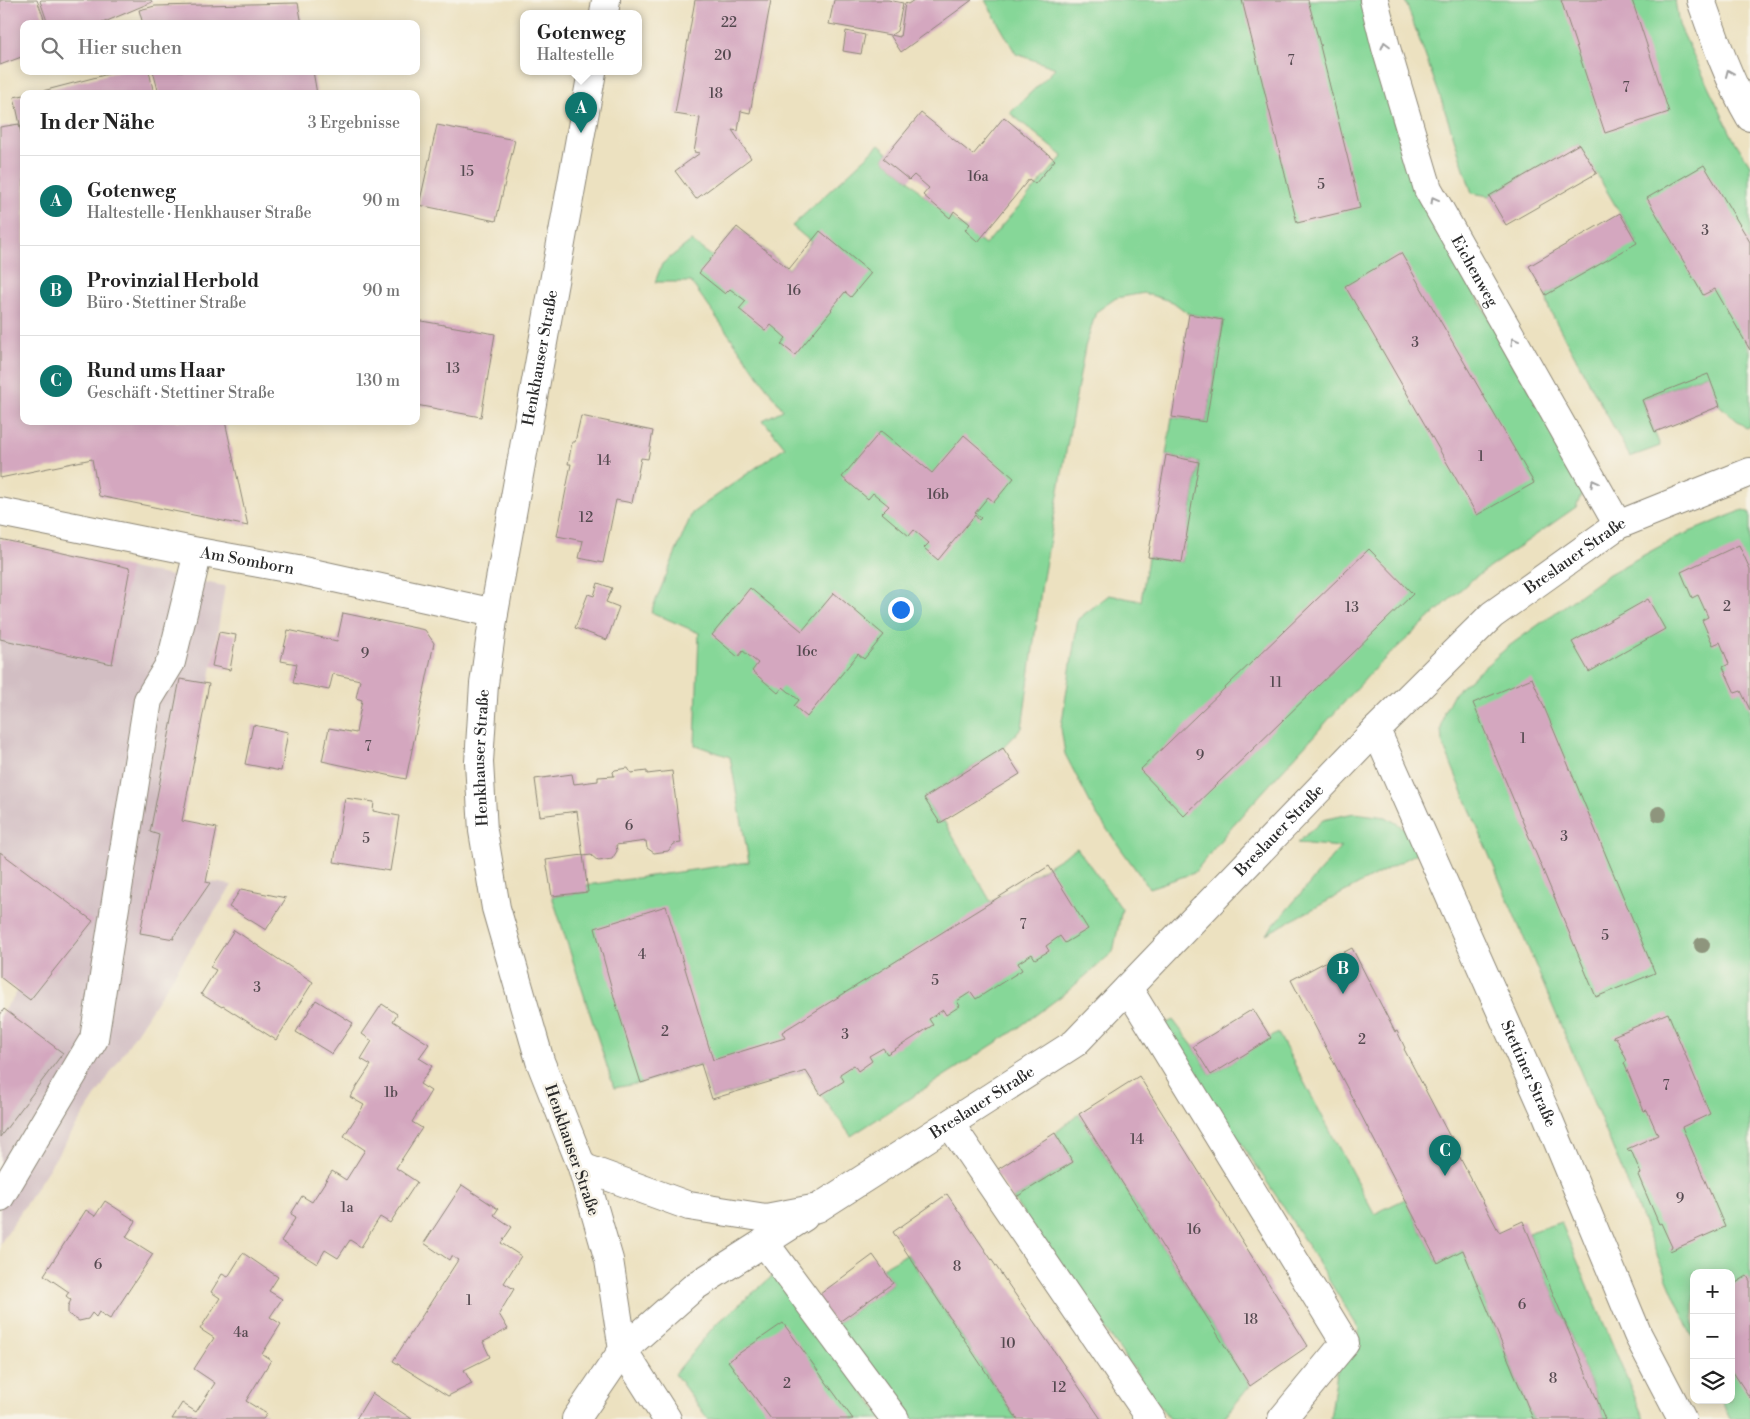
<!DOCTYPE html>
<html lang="de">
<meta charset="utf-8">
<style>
:root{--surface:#fff;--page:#f2f2f2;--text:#222;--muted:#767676;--line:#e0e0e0;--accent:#0f766e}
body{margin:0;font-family:"Libre Bodoni",serif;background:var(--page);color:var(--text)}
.controls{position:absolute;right:15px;bottom:15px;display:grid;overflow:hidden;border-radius:10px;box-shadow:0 2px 12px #0003}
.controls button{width:45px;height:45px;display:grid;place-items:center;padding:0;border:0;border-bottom:1px solid var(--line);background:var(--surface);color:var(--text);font:25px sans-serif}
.you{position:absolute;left:900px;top:609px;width:18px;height:18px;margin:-12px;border:4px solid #fff;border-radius:50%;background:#1a73e8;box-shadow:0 0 0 8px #1a73e833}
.badge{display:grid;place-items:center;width:32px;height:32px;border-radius:50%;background:var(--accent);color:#fff;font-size:16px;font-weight:700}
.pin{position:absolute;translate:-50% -41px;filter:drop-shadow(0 1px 2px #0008)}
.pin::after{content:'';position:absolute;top:26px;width:18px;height:15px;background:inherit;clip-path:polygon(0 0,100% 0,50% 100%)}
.popup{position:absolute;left:520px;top:10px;width:122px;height:65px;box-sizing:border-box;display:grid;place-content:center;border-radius:10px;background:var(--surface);filter:drop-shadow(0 1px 4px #0005);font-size:16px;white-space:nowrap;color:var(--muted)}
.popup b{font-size:19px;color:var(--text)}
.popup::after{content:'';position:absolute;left:50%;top:100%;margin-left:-10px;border:10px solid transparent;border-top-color:var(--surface)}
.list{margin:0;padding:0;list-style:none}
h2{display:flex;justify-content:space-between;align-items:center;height:65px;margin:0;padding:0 20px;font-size:21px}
h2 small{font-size:16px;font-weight:400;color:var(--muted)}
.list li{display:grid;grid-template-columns:32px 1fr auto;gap:15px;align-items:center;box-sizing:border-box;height:90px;padding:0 20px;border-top:1px solid var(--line)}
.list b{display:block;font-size:19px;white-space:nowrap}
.list p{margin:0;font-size:16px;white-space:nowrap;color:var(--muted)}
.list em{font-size:16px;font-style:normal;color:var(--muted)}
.icon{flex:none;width:28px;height:28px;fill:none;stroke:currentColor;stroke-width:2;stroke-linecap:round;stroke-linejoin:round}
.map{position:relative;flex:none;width:1750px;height:1419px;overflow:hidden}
.search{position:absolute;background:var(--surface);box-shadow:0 2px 12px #0003;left:20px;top:20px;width:400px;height:55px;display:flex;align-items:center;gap:12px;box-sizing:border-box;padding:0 18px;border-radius:10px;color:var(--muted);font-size:19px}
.panel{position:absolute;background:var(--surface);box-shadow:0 2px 12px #0003;left:20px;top:90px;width:400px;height:335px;border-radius:10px}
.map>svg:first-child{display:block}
.industrial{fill:#d2bec3}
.green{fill:#86d798;stroke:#588162}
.building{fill:#d4a7bf}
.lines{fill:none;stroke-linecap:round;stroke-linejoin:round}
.minor-casing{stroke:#8c8676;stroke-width:30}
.minor{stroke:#fff;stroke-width:28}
.tree{fill:#8e957d}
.oneway{stroke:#a0a0a0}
.labels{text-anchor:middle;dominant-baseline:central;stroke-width:5;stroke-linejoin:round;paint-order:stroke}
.number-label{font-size:14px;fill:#554a50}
.street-label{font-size:16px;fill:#2b2b2b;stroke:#f7f3e8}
</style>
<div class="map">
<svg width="1750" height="1419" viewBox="0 0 1750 1419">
<rect width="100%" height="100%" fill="#f7f3e8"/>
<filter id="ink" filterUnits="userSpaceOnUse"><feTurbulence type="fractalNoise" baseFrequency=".02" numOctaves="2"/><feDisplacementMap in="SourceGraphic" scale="10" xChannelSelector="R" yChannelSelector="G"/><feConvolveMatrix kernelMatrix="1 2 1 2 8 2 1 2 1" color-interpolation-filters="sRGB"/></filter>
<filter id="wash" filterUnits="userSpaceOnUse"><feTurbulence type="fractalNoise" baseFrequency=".0096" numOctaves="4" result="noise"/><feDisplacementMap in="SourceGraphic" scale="20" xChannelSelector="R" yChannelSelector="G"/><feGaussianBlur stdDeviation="1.12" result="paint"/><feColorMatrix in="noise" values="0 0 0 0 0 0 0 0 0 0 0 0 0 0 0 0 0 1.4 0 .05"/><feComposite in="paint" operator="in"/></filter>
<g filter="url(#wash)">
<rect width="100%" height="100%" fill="#ece1c0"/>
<path class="industrial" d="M0,539L130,568L225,586L209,684L171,875L232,885L0,1244V1015L18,991L0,977Z"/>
<path class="green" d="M985,0H1360L1411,181L1585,486L1576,507L1470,581L1377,666L1232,826L1194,873L1149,888L1096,814L1065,754L1061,728L1078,619L1109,595L1141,601L1148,557L1182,562L1199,462L1166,455L1172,417L1206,422L1223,320L1189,314L1173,302L1144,293L1116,298L1096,312L1085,347L1042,583L1022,728L1003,748L924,798L940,823L944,821L991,902L1077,848L1122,909L1113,952L1068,991L1014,1031L851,1136L821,1095L806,1071L712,1099L701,1064L641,1083L614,1088L552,896L587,892V885L749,862L730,757L695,745L699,633L651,612L692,513L785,447L763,420L783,410L691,282H655L662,264L691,241L713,257L737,227L789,269L811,242L792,226L879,145L888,153L883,159L909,180L923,195L985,245L1063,156L1010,113L1056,68L1016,54Z
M1405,0H1675L1679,25L1733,138L1750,165V426L1746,428L1720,406L1707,374L1642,400L1660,446L1630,457L1549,309L1546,295L1637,242L1579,144L1489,196L1472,193L1441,99Z
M1743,510L1750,513V1419H1730L1721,1400H1731V1273H1694V1341C1664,1274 1637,1206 1609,1139C1553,1007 1497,875 1442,742L1441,729L1444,712L1454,693L1509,646L1609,574L1675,538Z
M1354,813L1386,817L1409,831L1423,850L1266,934L1341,847L1297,843L1323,820Z
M1173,1020L1193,1046L1211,1075L1278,1033L1374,1214L1405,1199L1438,1263L1463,1250L1533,1419H1330L1337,1372L1358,1344L1359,1329L1281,1203L1162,1026Z
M1079,1114L1250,1386L1223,1419H1169L1013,1199L1073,1162L1055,1133Z
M1561,1222L1644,1419H1605L1528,1233Z
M907,1254L1017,1419H910L835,1325L893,1283L882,1268Z
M775,1274L884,1419H708L675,1374L714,1326Z"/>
<g id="blocks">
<path class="building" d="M0,0H37L46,24H24V56L0,65Z
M41,0H151L152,2L100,24H48L40,1Z
M695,0H771L750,113L741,111L738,131L732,130L751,158L696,199L675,171L700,153L694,152L700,118L675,114Z
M834,0H888L903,3L897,31L891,35L900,37L905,3L908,4L914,0H972L901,52L890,35L829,24Z
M1242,0H1308L1320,45H1322L1320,46L1360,208L1297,223Z
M1561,0H1632L1669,112L1605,133Z
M298,3L302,24H143L139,10L155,6Z
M846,31L865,35L861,54L843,51Z
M120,71H149L154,94H31Z
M153,71H313L317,94H159Z
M24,95V138H23L14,97Z
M921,113L973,155L1004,117L1055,160L1035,184L1029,179L978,242L965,230L970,224L954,211L950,218L923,195L929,188L914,175L909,180L883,159Z
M19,124L24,146V421H225L248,526L99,496L92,459L0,478V127Z
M437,125L515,140L496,221L419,205Z
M1579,144L1597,173L1506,225L1489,196Z
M1704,165L1750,242V350L1715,289L1703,295L1647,198Z
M1620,213L1637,243L1546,295L1529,266Z
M737,227L789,269L820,231L871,273L851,297L845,292L831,309L832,310L795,355L781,344L786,338L771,325L766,331L739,309L746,301L730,289L725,294L699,273Z
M1401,253L1534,483L1477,515L1345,286Z
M1189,314L1223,320L1206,422L1172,417Z
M416,320L495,334L481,417L416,405Z
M1708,374L1720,406L1655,432L1642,400Z
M581,416L653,431L648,459L641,458L632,503L616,500L603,563L579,558L583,541L557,536L571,464H568L572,442H575Z
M881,431L932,473L964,435L1014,478L994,502L988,497L975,513L981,518L979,520L975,515L938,560L924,548L929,543L914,530L909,536L882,513L889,506L873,493L868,499L842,477Z
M1166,455L1199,462L1182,562L1148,557Z
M0,539L130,568L112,664L0,639Z
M1739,545L1750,569V710L1741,691L1735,693L1723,667L1729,664L1720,642L1713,645L1702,620L1708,617L1698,595L1692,598L1681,572Z
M1369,549L1413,594L1184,816L1140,770Z
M598,583L612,588L606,602L619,607L607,640L575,628L588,594L594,596Z
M750,588L802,631L834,593L884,635L864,659L858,654L807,717L794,706L799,700L783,687L778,693L752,671L758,663L743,651L738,657L712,635Z
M1648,599L1665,629L1589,672L1572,642Z
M343,613L425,630L434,643L406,779L322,761L329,728L356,733L362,700L356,698L360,680L333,674L329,690L293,683L297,664L281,661L288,630L337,641Z
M219,632L236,635L230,670L212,666Z
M1532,678L1655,973L1596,997L1473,703Z
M180,679L209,684L182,821L217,828L206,882L210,883L173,937L174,939L140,933L159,835L150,832Z
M253,725L288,732L281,771L245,764Z
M1003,748L1020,774L940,823L924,798Z
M628,768L631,773L647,771V774L672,771L681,843L674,844L668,851L654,853L647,848L646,841L616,845L617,851L612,859L598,861L591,855L583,856L577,811L540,816L535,779L572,774L574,784L598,781V777L614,776L613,772L615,770Z
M345,798L374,802L373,811L399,816L390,871L334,862Z
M0,852L93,921L30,1000L0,977Z
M583,855L588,892L552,896L546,860Z
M1049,866L1088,929L1065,943L1060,936L1046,946L1049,951L1035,959L1032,954L1018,963L1022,970L976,999L971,992L957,1001L960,1006L946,1015L943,1010L929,1019L933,1025L910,1040L887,1054L883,1048L869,1056L872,1061L858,1071L854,1065L840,1074L844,1081L821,1095L806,1071L712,1099L701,1064L641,1083L616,1004L595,928L666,906L713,1060L785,1038L782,1032Z
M241,889L286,898L266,930L229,907Z
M234,930L313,982L276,1040L223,1006L222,1007L201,994L216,970L210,967Z
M1352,948L1395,1032L1397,1031L1405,1048L1404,1049L1450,1137L1451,1136L1460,1153L1458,1154L1499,1232L1523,1221L1605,1419H1533L1463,1250L1438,1263L1291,980Z
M316,1000L353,1023L332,1054L296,1032Z
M382,1004L397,1014L393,1021L429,1044L419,1058L432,1066L420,1084L431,1091L412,1122L422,1128L396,1168L417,1182L390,1223L380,1217L361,1247L350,1240L338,1258L325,1250L317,1264L281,1241L296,1217L291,1214L302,1196L312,1202L332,1171L346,1180L365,1150L344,1136L364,1105L350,1097L371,1065L361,1059L372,1041L362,1034Z
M4,1009L63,1053L0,1137V1015Z
M1253,1009L1271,1038L1211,1075L1193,1046Z
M1668,1013L1710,1114L1682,1127L1725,1227L1670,1251L1669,1249L1672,1247L1661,1223L1659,1224L1638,1175L1641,1174L1631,1150L1628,1151L1627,1149L1658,1135L1647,1110L1644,1111L1624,1063L1627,1061L1616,1037L1614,1038L1613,1036Z
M1139,1076L1308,1346L1250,1386L1079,1114Z
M1055,1133L1073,1162L1013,1199L995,1171Z
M462,1185L498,1209L494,1215L512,1227L501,1243L521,1256L504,1283L514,1289L499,1314L508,1329L483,1342L490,1357L464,1370L472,1384L448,1396L393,1361L458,1260L451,1256L449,1260L424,1243Z
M947,1194L1006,1281L1101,1419H1017L893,1232Z
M105,1201L136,1221L126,1237L153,1254L110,1319L99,1312L96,1317L92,1313L88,1319L79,1321L68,1314V1306L71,1300L66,1296L69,1292L44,1275L86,1210L95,1216Z
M243,1253L278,1277L269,1291L282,1299L270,1317L281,1324L262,1354L271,1360L246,1401L267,1414L263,1419H172L182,1403L196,1412L215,1383L194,1369L214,1338L200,1329L220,1298L211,1292L222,1274L228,1277Z
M873,1255L893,1283L835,1325L816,1297Z
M1747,1276L1750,1281V1398L1731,1369V1286Z
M783,1323L845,1408L853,1419H771L728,1361Z
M372,1393L412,1419H356Z"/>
</g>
</g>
<g filter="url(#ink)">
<use href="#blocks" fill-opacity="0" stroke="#8c8676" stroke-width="1"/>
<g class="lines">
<g class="minor-casing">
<g id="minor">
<path id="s1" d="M1374,0L1386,48L1428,189L1618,525"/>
<path d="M1701,0C1715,40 1729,81 1750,117"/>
<path d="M604,14L606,0"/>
<path id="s2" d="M0,512L198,552L303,571L494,613"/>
<path id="s3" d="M1376,730L1546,1113L1638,1335L1682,1419"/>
<path d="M1128,988L1345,1343L1282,1419"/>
<path d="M950,1124L1151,1419"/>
<path id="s4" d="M582,1167L689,1206L766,1218L818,1208L1075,1043L1376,730L1492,615L1618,525L1750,472"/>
<path d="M0,1197L94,1039L148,700L171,662L198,552"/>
<path d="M764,1242L895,1419"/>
<path id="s5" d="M576,1419L623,1350L609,1260L582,1167L540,1061L496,908L483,831L479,762L484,684L494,613L592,72"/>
<path d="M667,1419L623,1350L694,1287L804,1217"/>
</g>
</g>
<use href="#minor" class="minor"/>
</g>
<g class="tree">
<circle cx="1659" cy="814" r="8"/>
<circle cx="1702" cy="945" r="8"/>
</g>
<defs><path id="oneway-chevron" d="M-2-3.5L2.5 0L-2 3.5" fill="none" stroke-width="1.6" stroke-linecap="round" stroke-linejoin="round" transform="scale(1.25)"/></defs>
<g class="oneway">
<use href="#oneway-chevron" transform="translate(1385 45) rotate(-105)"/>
<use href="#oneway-chevron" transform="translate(1729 73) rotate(-113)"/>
<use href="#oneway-chevron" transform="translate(1434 200) rotate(-119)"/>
<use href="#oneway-chevron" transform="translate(1514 341) rotate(-119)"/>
<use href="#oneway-chevron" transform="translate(1594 483) rotate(-119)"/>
</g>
</g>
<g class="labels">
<g class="number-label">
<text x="729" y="23">22</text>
<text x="723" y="56">20</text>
<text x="1291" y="61">7</text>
<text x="1626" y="88">7</text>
<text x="716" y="94">18</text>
<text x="467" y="172">15</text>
<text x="978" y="177">16a</text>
<text x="1321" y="185">5</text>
<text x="1705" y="231">3</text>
<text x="794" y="291">16</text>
<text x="1415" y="343">3</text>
<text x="453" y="369">13</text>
<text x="1481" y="457">1</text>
<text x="604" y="461">14</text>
<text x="938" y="495">16b</text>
<text x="586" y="518">12</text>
<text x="1727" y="607">2</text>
<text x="1352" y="608">13</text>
<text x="807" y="652">16c</text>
<text x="365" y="654">9</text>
<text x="1276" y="683">11</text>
<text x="1523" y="739">1</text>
<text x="368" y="747">7</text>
<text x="1200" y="756">9</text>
<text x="629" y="826">6</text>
<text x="1564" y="837">3</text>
<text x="366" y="839">5</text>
<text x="1023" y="925">7</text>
<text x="1605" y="936">5</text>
<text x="642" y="955">4</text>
<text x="935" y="981">5</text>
<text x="257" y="988">3</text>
<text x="665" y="1032">2</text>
<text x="845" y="1035">3</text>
<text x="1362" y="1040">2</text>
<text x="1666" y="1086">7</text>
<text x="391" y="1093">1b</text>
<text x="1137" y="1140">14</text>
<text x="1680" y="1199">9</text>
<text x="347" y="1208">1a</text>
<text x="1194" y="1230">16</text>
<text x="98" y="1265">6</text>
<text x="957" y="1267">8</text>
<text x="469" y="1301">1</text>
<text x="1522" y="1305">6</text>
<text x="1251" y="1320">18</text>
<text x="241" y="1333">4a</text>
<text x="1008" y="1344">10</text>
<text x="1553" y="1379">8</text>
<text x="787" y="1384">2</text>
<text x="1059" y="1388">12</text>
</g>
<g class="street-label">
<text stroke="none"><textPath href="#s1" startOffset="291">Eichenweg</textPath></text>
<text stroke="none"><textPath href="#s5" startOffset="1101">Henkhauser Straße</textPath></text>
<text stroke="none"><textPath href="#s4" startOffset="1250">Breslauer Straße</textPath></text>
<text stroke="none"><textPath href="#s2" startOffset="252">Am Somborn</textPath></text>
<text stroke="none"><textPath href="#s5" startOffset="696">Henkhauser Straße</textPath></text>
<text stroke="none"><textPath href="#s4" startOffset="845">Breslauer Straße</textPath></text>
<text stroke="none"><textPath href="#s3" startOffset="376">Stettiner Straße</textPath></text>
<text stroke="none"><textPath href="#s4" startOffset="440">Breslauer Straße</textPath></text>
<text transform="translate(572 1150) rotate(71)">Henkhauser Straße</text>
</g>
</g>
</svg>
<div class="controls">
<button>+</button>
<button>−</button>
<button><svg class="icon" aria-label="layers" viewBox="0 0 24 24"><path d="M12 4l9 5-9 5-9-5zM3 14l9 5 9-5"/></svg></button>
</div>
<div class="you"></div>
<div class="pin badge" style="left:581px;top:133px">A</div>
<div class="popup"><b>Gotenweg</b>Haltestelle</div>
<div class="pin badge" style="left:1343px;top:994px">B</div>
<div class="pin badge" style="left:1445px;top:1176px">C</div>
<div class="search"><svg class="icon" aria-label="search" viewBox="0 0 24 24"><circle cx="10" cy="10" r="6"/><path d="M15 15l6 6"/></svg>Hier suchen</div>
<section class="panel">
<h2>In der Nähe<small>3 Ergebnisse</small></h2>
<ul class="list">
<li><span class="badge">A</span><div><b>Gotenweg</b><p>Haltestelle · Henkhauser Straße</p></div><em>90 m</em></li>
<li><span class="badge">B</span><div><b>Provinzial Herbold</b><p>Büro · Stettiner Straße</p></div><em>90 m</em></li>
<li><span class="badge">C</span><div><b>Rund ums Haar</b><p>Geschäft · Stettiner Straße</p></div><em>130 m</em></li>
</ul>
</section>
</div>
